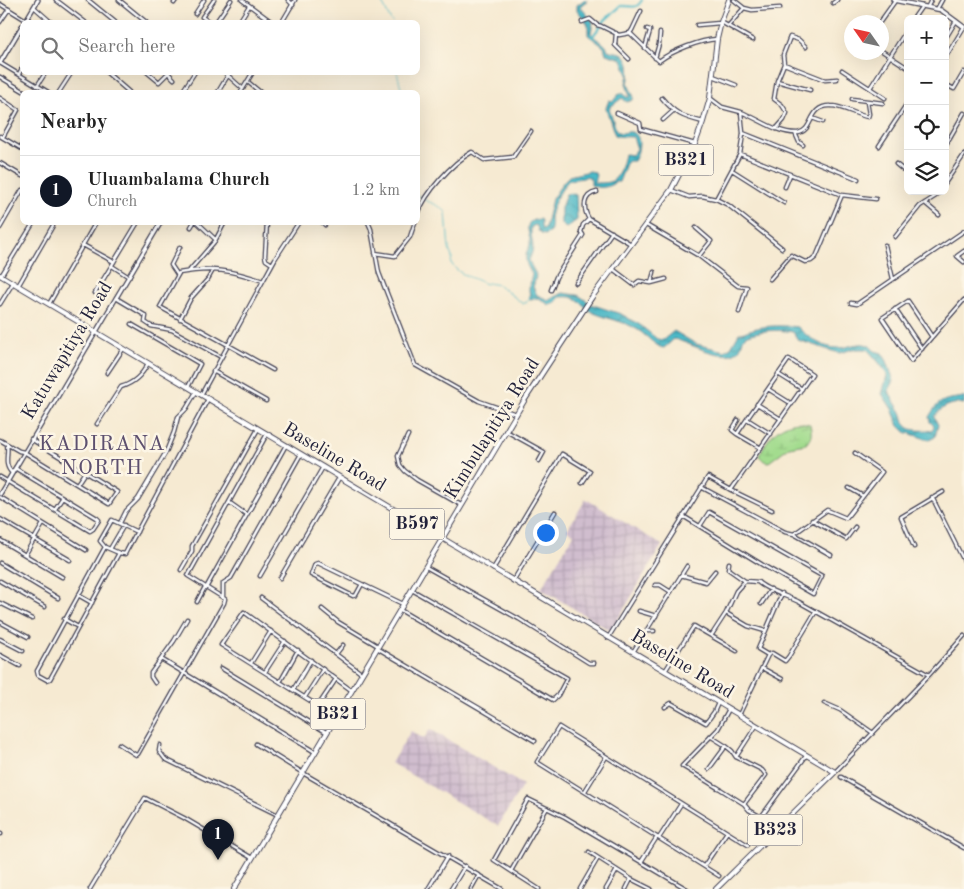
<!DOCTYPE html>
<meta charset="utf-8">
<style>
:root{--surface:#fff;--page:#f2f2f2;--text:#222;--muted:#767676;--line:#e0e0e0;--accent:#111827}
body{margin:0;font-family:"Old Standard TT",serif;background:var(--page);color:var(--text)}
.controls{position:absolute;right:15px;top:15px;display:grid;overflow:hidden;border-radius:8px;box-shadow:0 5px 20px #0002}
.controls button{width:45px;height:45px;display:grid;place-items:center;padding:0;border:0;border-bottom:1px solid var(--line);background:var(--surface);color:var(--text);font:25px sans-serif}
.compass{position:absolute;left:844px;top:15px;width:45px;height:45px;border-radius:50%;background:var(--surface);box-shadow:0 5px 20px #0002;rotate:304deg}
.you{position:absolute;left:545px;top:532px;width:18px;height:18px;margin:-12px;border:4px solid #fff;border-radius:50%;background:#1a73e8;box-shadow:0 0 0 8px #1a73e833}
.badge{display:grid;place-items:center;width:32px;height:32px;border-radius:50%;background:var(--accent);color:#fff;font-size:16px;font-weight:700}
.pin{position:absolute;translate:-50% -41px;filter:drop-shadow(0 1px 2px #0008)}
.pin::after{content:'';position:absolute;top:26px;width:18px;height:15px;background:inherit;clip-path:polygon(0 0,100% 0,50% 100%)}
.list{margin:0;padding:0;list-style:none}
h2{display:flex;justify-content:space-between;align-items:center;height:65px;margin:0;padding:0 20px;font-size:21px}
h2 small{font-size:16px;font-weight:400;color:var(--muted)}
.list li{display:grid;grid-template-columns:32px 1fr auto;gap:15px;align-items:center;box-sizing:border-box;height:70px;padding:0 20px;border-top:1px solid var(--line)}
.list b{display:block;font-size:19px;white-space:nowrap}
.list p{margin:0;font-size:16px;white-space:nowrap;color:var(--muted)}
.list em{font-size:16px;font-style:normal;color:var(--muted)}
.icon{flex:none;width:28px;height:28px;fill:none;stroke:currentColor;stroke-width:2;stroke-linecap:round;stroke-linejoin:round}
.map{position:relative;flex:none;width:964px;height:889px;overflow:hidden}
.search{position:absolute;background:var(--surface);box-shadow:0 5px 20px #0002;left:20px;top:20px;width:400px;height:55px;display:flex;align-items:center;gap:12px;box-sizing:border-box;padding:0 18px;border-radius:8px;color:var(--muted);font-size:19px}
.panel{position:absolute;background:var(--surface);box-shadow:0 5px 20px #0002;left:20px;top:90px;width:400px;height:135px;border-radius:8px}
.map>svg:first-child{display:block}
.industrial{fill:url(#industrial-grid)}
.wetland{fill:url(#wetland-marsh);stroke:#627f64}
.water{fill:url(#water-waves);stroke:#366d80}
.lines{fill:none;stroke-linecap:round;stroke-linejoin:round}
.stream{stroke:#4bb8c6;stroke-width:1}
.canal{stroke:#4bb8c6;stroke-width:2.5}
.street-casing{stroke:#424052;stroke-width:5}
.secondary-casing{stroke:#424052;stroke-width:5.5}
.primary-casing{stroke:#424052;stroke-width:6}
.street{stroke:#fff;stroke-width:2.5}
.secondary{stroke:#fff;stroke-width:3}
.primary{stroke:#fff;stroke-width:4}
.labels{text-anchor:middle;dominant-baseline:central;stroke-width:5;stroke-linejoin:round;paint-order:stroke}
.shield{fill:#fcf5e5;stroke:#63616e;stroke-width:1}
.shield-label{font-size:18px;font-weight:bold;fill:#22223b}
.street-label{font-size:19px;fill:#22223b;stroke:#fcf5e5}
.quarter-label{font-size:21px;letter-spacing:1px;fill:#5d506f;stroke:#fcf5e5}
</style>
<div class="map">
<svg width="964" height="889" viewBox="0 0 964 889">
<defs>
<pattern id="industrial-grid" width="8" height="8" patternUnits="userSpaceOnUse" patternTransform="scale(1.25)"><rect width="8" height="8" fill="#d0bdce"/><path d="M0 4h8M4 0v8" fill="none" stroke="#b2a2b2"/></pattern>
<pattern id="wetland-marsh" width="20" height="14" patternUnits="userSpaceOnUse" patternTransform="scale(1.25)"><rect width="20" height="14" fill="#a3dc8e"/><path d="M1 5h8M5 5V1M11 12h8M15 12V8" fill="none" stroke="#8cbc7b"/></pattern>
<pattern id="water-waves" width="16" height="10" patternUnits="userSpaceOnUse" patternTransform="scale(1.25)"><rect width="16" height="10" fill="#4bb8c6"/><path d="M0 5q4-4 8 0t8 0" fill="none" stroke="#3e95a2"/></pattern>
</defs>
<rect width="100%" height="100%" fill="#fcf5e5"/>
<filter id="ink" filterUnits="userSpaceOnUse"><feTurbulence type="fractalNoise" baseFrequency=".02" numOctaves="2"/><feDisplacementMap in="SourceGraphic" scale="10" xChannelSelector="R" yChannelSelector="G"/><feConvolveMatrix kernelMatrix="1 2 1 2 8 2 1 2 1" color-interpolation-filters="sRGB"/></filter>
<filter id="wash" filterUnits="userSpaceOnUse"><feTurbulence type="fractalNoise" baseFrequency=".0096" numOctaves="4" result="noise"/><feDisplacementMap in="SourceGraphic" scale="20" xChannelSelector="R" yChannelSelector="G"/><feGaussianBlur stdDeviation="1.12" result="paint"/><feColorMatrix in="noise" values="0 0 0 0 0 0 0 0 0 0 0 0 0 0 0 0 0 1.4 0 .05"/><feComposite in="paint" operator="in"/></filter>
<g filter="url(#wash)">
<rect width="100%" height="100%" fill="#f6ead2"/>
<path class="industrial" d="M586,499L662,545L611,631L541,589L574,534L567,530Z
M430,729L523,785L498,826L391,763L411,731L424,739Z"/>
<path class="wetland" d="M798,422L810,424C812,433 812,437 806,444L789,447L769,462L764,461L759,456C767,439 778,424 798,422Z"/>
<path class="water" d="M584,0H588L581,5V7L593,22L591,33C596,41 605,41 608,50C612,52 617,52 621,53C632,58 630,75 628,84L634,97L633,100L627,102L622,98L609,108L616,130C622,136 625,131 631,132C644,134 638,155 634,161H627L619,182H615C609,188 598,189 591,185V179L587,176L583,178L569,180C561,188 550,209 550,220C551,225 552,226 550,232L545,235C539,234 538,231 537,226L535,225L531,227C530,242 537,244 529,260C534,275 539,270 533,287L537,295L549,300L563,293L578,295L593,305L621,314L640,325L657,339L663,340L674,331L696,344L724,351L731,347L739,333H742C759,325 780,325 798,327C807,337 823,348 837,348C848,349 855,341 869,345L875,351L882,353L887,361L894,381L889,390C891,398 897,405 901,412C903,416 903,421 905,424C910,433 924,429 932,431L934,426L930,422L929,417C940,398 945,400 964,397V404C954,401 939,408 934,417L938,425L935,437L929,440L905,432L899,426L892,409L882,394L887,375C882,365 874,357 867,349H853L840,353L832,351L798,340L793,332C777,329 758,330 744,337C742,341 742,345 740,348C729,366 688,342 674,339L664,348L660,347C651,342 644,333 635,328C622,321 608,319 594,313C579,306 583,295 560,297L554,304L549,305L539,298L530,299L529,289L532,274C527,267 524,260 527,251C528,249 530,246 530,244C531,234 520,220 540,219L541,221V227L542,229L545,228L552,199L564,181L569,176L590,171L594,172L596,175L594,182L596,183C600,183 605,183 609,182C620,180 621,164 624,155L626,154L632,155L637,149L633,137L616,136L614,133L606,108L609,100L613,101L620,93L624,94L626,97H630L626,83L628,75L622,59L606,54L604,47L588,35V24L577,10V5Z
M571,193L576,195L577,220L566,228L561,224V208L566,194Z"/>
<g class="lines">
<path class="stream" d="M379,0C386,6 387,16 392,22
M397,72L402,92
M418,195C426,203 438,203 446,212L449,250L452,257L451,263C459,276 473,277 485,284L487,283L499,285L523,304L528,301L530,296"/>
<path class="canal" d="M592,37L606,19L621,6C630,5 636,11 642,0"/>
</g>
</g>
<g filter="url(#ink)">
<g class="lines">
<g class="street-casing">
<path id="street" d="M56,0L85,22
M88,0L115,22
M119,0L146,22
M242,0L272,22
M288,0L293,5
M734,0L744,8L752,10L780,8
M174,3L176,0
M833,3L837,0
M0,4L26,20
M928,6L931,0
M34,7L51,22
M937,9L942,0
M195,14L204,0
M913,19L922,6
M945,20L948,16
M0,22L9,9
M210,22L202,17L214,0
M216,22L231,0
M239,22L249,6
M282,22L295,0
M582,22L590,19L597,25L601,26L619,35L630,33L632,30L641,11
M721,22L753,40
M880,22L895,1
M697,25L720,23
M729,25L744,8
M616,33L615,45L629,59
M630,33L659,61C672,51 700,40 717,39
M851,33H852
M945,39L956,21
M645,48L650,31V30L647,29
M882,51L908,68
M655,58L659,44L660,33
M945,58L964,27
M0,63L48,92
M784,64L783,55L790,37L799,40L806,47
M842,70L885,98
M106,72L129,92
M147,72L159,82L169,72
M224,72L243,89
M168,73L174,79
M19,74L22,68
M713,76L736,85
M0,77L25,92
M777,81L784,64L825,80L837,79
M248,82L260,92
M945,84L954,89L964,72
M37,86L46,72
M870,88L908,28
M59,92L72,72
M182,92L195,72
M218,92L230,72
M241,92L253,72
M0,98L18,110L3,137
M662,98C675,114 683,117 703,122
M710,98L722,107L741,112L743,133L858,179
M852,99L883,103
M741,112C759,119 778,134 798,133C814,131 808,105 831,106C843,106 856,115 868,117L869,114L867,102
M617,113L640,123L641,129L695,144
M812,118L823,122
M663,120L673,111
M776,129L784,120L787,113L782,105L774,99L777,81L810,90
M795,133L799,142L803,145
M0,136L22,149
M879,146L908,102
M945,146L964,113
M740,154L743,134
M0,163L22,176
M896,164L908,174
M732,170L784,203
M945,183L964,155
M785,187L790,175
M671,190L689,197L702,196L716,199L728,205L782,248
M928,191L934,197
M716,199L740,154L842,195L876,199
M925,203L939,215
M418,214C425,193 452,163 472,152L484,160L513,157L531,131
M589,219L631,244
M197,222L215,239
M267,222L265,256L266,260L272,264
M322,222L325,225
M368,222L371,229L379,273L415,365L479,401L516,414
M646,225L699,256L738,286L747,287L739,312
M191,227L194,222
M0,228L22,190
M696,228L711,241L699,256
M895,237L920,206L936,196L939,191
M83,245L114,262
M885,245L893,279
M964,251L957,256L964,262
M375,253L395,256L410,237L415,222
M112,266L129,277
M613,269L634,285L639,281L651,283L666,279
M189,271L215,241L225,222
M177,274L171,265L180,247
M1,276L34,222
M770,279L791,255L805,262L811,261L816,257L842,195
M263,281C231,270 212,267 179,273L160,307L273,370
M576,283L612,232
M651,283L654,272
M18,286L55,222
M551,290L556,277L583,235L581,232L583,225L589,219C583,209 582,195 597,192
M95,293L138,222
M116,298L146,316L145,322L151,326L172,330L221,357
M851,303L857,304L964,231
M0,304L13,283
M49,304L96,222
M895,309L922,349
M180,319L191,298L208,279L213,270
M131,324L200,364L188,387
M932,337L908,301L882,318L911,361L964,300
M213,371L266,401
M107,373L123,349
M778,374L802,389
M768,389L792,404
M201,395L275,259L299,222
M757,404L781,419
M747,419L737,434L761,448
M97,424L121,387C134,383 142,376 148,363
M506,431L544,452L539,461
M737,434L732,430L738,420
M408,435L398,456L400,465L405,471L417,480L461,505
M0,440L19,451L24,452L109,504L117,492L31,439
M7,444C9,455 3,464 12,473
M0,477L90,531L93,529L99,520L97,518L15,468
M77,484L85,472
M701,487L785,532L794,534L827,510L846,518L882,472L855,453
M849,488L863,496
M731,490L772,510
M0,497L86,550
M932,497L964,561
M230,503L247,515
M55,509L63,497
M683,516L766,567L813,594L822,576L709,512L700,526
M0,519L70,560
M812,520L846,539L855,527
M120,523L126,511L138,499L166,452L174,432L178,417L186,409L196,392
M794,534L831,555
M0,540L62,577
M105,547L100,541L112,520L137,532
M914,547L901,517L943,492
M110,549L124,525
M119,553L50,679L47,680L38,675L37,671L105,547L119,553L125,554L127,550L208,399
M25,555L43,524
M0,563L58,598
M426,567L519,619L589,663H594
M493,569L562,454L590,471L582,483
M181,570L192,551V546L258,429
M681,575L706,582L715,571
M260,576L323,467
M280,578L339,478
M0,581L45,607
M513,581L555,512
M745,581L758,582C764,589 789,597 799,602L929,675
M362,584L356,595L353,596L311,575L315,564L318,563L403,604
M655,585H660L671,592
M206,588L286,445
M78,595L92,603
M223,598V583L231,578L301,454
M261,598L361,673
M197,602L205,587
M0,603L32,619
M761,604L771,589
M322,609L338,622L378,646
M400,610L553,700L558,695L567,678L412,590
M639,611L656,616
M726,613L748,626L765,631
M64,619L78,627
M0,622L28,637
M647,631H654
M711,636L726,613L736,591L745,581L728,569L729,563
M608,638L708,477L731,490L812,374L789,359L747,419L771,434
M0,639L23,651
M377,648L535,741
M633,652L687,566
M336,654L343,645
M0,655L20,666
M768,655L758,649L782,593
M161,659L315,752
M251,663L271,631
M221,668L326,732
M762,668L782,679
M665,671L694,626L737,651
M265,672L285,641
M280,682L298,650
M155,683L151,677V673L174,641L187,619
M293,690L311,660
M305,697L323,669
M824,703L840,710L873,733
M318,706L336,679
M665,707L671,703L706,723L714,712L718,703
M739,715L768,655L772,653L785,661L789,656L816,611
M336,717L221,645L244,612L351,690
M119,744L136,755L138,754L224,603L225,599L188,576L267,434
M256,744L303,773L502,889
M160,745L159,751L165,759L278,815
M726,746L732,751L736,757
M709,769L726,746L710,736
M835,772L929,675L964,636
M841,777L964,848
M717,787L744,804L766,775L762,770L736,757L756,726
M718,788L682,766L718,729L729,709
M585,791L606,757
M744,804L749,810L761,817L806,756
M761,817L777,828
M0,834H1
M659,838L681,804
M589,852L631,879L651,889
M641,862L657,837
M704,866L727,832
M511,871L547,808
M719,876L537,762L559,727L748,845
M90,889L145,798L184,818L252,858
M428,889L448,856
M451,889L465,866
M471,889L479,875
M539,889L494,860L528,799L565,817L687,889
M580,889L598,858
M606,889L617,870
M626,889L631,879"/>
</g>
<g class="secondary-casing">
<path id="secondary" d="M893,0L941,10L964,27
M25,22L38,0
M0,63L22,26
M0,494L161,222"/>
</g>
<g class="primary-casing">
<path id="primary" d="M0,275L835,772L716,889
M234,889L524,401L592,297L671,190L695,144L703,122L710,98L717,39L721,22L729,0"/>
</g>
<use href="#street" class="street"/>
<use href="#secondary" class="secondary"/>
<use href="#primary" class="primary"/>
</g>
</g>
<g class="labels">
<g class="shield">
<rect x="658.5" y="144.5" width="55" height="31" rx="4"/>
<rect x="389.5" y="508.5" width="55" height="31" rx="4"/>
<rect x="310.5" y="698.5" width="55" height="31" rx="4"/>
<rect x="747.5" y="814.5" width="55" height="31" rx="4"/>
</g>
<g class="shield-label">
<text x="686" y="160">B321</text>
<text x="417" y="524">B597</text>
<text x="338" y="714">B321</text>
<text x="775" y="830">B323</text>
</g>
<g class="street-label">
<text transform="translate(68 351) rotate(-59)">Katuwapitiya Road</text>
<text transform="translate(493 429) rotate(-58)">Kimbulapitiya Road</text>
<text transform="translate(334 458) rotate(31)">Baseline Road</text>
<text transform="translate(682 665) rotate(31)">Baseline Road</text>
</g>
<g class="quarter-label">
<text x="102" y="444">KADIRANA<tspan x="102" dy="24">NORTH</tspan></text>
</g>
</g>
</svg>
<div class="controls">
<button>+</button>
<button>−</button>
<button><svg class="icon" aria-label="locate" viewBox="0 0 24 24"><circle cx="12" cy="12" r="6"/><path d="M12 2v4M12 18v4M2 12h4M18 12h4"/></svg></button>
<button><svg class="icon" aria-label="layers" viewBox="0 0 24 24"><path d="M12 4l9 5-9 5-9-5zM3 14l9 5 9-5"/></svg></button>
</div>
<svg class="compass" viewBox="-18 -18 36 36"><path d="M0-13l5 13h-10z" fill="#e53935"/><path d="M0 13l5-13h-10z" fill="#767676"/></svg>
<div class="you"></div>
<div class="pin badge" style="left:218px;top:860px">1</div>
<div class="search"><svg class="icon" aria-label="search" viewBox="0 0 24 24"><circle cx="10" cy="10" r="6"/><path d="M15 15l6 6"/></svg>Search here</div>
<section class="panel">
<h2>Nearby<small></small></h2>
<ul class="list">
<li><span class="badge">1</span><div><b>Uluambalama Church</b><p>Church</p></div><em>1.2 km</em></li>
</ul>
</section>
</div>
